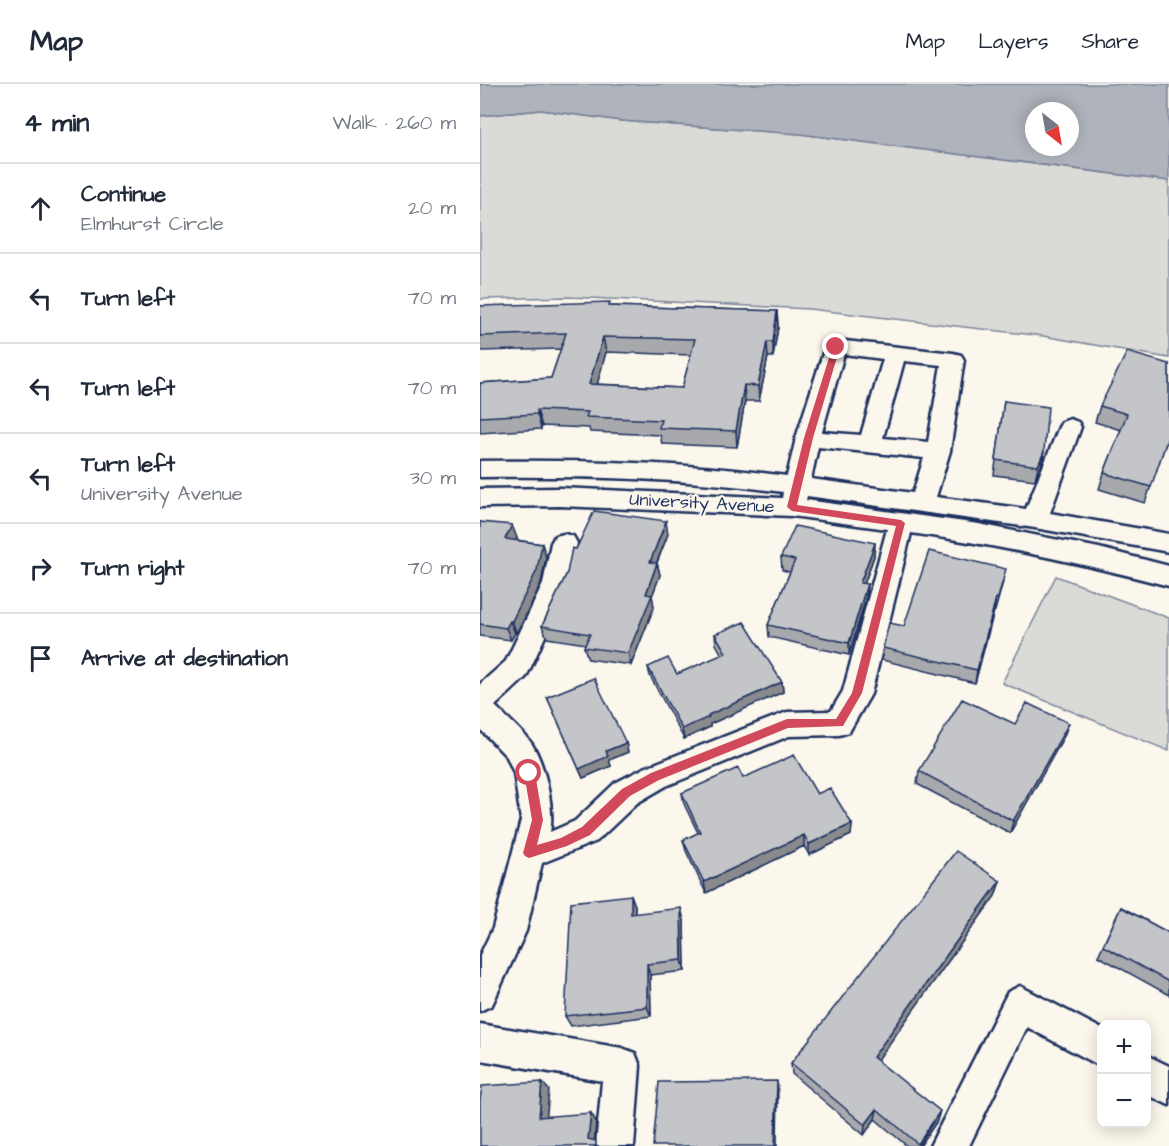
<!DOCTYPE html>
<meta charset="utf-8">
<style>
:root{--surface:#fff;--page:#f6f6f7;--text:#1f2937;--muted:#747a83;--line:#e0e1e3}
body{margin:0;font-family:"Architects Daughter",sans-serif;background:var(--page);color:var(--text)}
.controls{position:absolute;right:18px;bottom:18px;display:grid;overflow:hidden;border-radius:12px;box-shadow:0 3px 15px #0003}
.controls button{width:54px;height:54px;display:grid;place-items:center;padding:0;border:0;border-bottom:2px solid var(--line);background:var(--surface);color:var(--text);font:30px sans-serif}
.compass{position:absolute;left:545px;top:18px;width:54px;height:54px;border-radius:50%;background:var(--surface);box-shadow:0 3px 15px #0003;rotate:149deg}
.stop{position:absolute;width:18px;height:18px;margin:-14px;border:4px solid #d1495b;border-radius:50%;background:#fff}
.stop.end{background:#d1495b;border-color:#fff;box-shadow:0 2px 6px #0008}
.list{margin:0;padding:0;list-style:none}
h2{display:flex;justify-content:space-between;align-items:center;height:78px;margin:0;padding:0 24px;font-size:26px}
h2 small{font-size:20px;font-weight:400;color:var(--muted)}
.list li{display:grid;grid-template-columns:39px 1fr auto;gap:18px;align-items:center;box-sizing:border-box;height:90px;padding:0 24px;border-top:2px solid var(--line)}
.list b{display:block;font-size:22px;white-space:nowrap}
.list p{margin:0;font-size:20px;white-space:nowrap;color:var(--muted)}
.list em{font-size:20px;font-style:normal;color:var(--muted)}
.icon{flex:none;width:33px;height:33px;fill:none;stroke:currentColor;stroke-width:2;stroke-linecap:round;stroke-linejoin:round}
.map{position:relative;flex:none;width:689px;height:1062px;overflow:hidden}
header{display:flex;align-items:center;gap:36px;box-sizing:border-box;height:84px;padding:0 30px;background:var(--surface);border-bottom:2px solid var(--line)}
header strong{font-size:28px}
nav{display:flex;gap:33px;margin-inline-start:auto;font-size:21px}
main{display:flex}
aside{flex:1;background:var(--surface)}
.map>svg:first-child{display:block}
.green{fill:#dadad7;stroke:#7a849a;stroke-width:1.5}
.water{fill:#afb3bb;stroke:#747e96;stroke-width:1.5;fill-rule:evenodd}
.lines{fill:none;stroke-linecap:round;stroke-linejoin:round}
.minor-casing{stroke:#1b2f5e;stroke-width:5}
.minor{fill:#fbf7ec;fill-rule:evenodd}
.wall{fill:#a8a9ad;stroke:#1b2f5e;stroke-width:1.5;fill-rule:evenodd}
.shaded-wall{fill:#888a8d;stroke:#1b2f5e;stroke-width:1.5}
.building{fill:#c3c5c9;stroke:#1b2f5e;stroke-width:1.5;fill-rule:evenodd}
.route{fill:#d1495b}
.labels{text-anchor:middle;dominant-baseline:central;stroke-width:4.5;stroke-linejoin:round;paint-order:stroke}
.street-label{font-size:18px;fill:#1b2f5e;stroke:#fbf7ec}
</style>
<header>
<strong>Map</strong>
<nav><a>Map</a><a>Layers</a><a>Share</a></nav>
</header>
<main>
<aside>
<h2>4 min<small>Walk · 260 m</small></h2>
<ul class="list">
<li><svg class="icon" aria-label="ahead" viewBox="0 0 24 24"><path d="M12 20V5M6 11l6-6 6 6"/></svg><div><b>Continue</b><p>Elmhurst Circle</p></div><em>20 m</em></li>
<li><svg class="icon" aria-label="left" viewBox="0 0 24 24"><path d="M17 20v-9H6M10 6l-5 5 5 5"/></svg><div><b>Turn left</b></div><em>70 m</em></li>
<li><svg class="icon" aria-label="left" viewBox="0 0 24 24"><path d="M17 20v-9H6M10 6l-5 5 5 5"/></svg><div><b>Turn left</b></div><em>70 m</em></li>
<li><svg class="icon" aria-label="left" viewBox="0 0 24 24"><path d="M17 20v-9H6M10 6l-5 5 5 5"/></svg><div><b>Turn left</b><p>University Avenue</p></div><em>30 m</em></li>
<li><svg class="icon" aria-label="right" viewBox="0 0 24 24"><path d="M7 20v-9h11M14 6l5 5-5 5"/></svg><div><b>Turn right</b></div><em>70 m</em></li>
<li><svg class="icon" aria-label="arrive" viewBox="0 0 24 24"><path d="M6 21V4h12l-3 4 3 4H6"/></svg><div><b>Arrive at destination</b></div></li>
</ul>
</aside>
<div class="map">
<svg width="689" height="1062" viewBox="0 0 689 1062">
<rect width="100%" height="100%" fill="#fbf7ec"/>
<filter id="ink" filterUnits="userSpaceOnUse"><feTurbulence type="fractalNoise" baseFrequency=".0167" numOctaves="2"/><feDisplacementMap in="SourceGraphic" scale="12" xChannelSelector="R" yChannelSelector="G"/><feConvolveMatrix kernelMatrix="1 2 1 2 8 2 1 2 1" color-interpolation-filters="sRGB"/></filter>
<g filter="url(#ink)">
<path class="green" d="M61,26L142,37L320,50L689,97V274L563,252L329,225L89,213L0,215V32Z
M576,492L689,534V667L522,599Z"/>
<path class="water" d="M0,0H689V97L320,50L142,37L61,26L0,32ZM554,27H590V63H554Z"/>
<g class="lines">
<g class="minor-casing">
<path id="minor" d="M356,256L473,269L481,271L484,276L470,367L456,413L546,425L579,343L582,338L590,335L598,338L601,343L570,429L689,450V468L555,444L327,412L326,416L499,440L619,464L689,482V502C604,480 518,461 431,449L391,610L369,648L359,651L309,652L186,702L157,719L117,757L62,779L46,847L12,921L0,927V871L13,844L41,736L34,689L27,673L0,645V600L26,577L63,500L71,459L75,452L84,450L93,452L97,459L89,500L50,585L46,593L15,622C26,633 38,643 48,655C64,673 75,725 70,748L95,737L135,699L164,684L307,628L351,627L363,607L407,445L312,432L80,422L0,423V405L80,404L302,414L303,408C203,394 101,392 0,393V377C103,376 205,378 307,392L316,354L345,263L348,258ZM364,270L403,275L381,351L342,348ZM424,277L461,281L448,358L403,354ZM338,363L444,374L433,409L331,395Z
M540,902L622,945V983L547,943L489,1062H450L528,908Z
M0,940L142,964L155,969L160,982L154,1062H116L122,997L0,976Z
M666,971L689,982V1021L666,1010Z"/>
</g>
<use href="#minor" class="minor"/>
</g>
<path class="wall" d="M0,222H131L297,227L298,243L293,273H288L279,317H265L257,363L182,360L180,351L110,348L109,344L62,342L61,345L0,349V299L71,294L81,265L0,267ZM126,268L211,271L202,304L117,300Z
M689,280V360L686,359L665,419L619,405L624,389L641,346L615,338L620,322Z
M524,317L564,367L561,382L555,396L514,391Z
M0,438L37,454L36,456L62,460L66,473L61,499L37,550L35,549L31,556L0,552Z
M188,450L177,479L180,491L172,512L174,523L151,581L108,575L104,563L106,560L67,554L62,542L87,489L96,465Z
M395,459L394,472L384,500H387L386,513L369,571L289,553L288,541L310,488L302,486L301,473Z
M523,498L515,527H514L495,599L402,576L403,564L424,542Z
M235,550L302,598L303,608L230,640V643L204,655L170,592L168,583L197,590L242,571L236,560Z
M67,613L146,659L148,668L129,676L131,682L103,694Z
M535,640L584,652L530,749L437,700L439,687Z
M263,694L337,710L372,740L371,751L329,771L324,762L226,809L206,767L203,756L218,749L204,720L202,709Z
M520,797L515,812L397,976L457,1037L440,1062H427L395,1035L384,1051L312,990L311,979Z
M151,811L155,822V829L204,836L205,887L170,891L171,932L91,942L85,932Z
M641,823L689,849V911L618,872Z"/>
<path class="shaded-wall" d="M297,227L298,243L293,273V258Z
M123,253L126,268L113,316L109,300Z
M287,258L288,273L279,317L278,302Z
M264,301L265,317L257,363L256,347Z
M57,326L62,342L61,345L57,330Z
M564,367L561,382L555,396L558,382Z
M186,437L188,450L172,490L170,478Z
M32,441L37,454L30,468L25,455Z
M395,459L394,472L380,512V499Z
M62,460L66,473L61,499L37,550L32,537Z
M177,479L180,491L172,512L174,523L151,581L148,569L166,510Z
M387,500L386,513L369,571V559Z
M516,514L514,527L495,599L497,586Z
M30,537L35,549L31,556L26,544Z
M302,598L303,608L230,640V643L204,655L202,645L228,631Z
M589,639L584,652L530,749L533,737Z
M146,659L148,668L129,676L131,682L103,694L99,685L126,667Z
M372,740L371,751L329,771V760Z
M324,751V762L226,809L224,798Z
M520,797L515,812L392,984L393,973Z
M151,811L155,822V841L151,830Z
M201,824L204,836L205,887L202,876Z
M167,880L170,891L171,932L167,923Z
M297,997L298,1005L297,1062H295Z
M62,998L69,1006L66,1041L59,1033Z
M397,1025L395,1035L384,1051L385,1041Z
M460,1027L457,1037L440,1062H438Z
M111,1029L116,1037L114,1062L108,1055Z"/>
<path class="building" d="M130,218L129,222L297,227L293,258H287L278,302L264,301L256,347L179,344L181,336L106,333L108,328L57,326V330L0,333V299L71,294L86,249L0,252V222ZM123,253L215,255L202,304L109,300Z
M647,268L689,280V350L671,403L624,389L647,330L620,322Z
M524,317L568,323L564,367L558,382L516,376Z
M114,427L186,437L170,478L177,479L166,510L172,511L148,569L104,563L110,550L62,542L87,489L92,464L96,465Z
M0,438L32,441L25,455L62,460L57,486L32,537H30L26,544L0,540Z
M315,442L395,459L380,499L387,500L369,559L288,541L315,476L301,473Z
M449,467L526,485L518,514H516L497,586L403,564L409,539L424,542Z
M264,538L302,598L228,631L229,633L202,645L168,583L188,574L197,590L246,569L235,550Z
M114,594L146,659L126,667L128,672L99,685L67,613Z
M482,615L535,640L547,619L589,639L533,737L439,687Z
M314,671L337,710L350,704L372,740L329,760L324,751L224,798L203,756L220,748L202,709L258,684L263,694Z
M476,767L520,797L393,973L460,1027L438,1060L397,1025L385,1041L311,979Z
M151,811V830L201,824L202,876L167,880V923L85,932L91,818Z
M641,823L689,849V898L623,862Z
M297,997L295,1062H173L179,998Z
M62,998L59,1033L111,1029L108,1055L116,1057V1062H0V1016L2,1002Z"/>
</g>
<path class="route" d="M353,261L360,263L333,354L317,421L421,436L425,439L382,609L363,642L308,644L179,696L150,712L110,751L87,762L49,774L45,772L43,769L52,736L44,689L45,686H53L55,689L63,736L57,761L81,754L102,743L142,705L171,689L307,635H356L372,609L416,442L312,427L307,423L324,354Z"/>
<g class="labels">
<g class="street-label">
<text transform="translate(222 419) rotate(3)">University Avenue</text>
</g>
</g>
</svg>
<div class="controls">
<button>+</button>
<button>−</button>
</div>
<svg class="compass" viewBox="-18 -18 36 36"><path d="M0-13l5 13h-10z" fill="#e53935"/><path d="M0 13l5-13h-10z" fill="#747a83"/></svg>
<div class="stop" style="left:49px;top:689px"></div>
<div class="stop end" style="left:356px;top:263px"></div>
</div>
</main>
